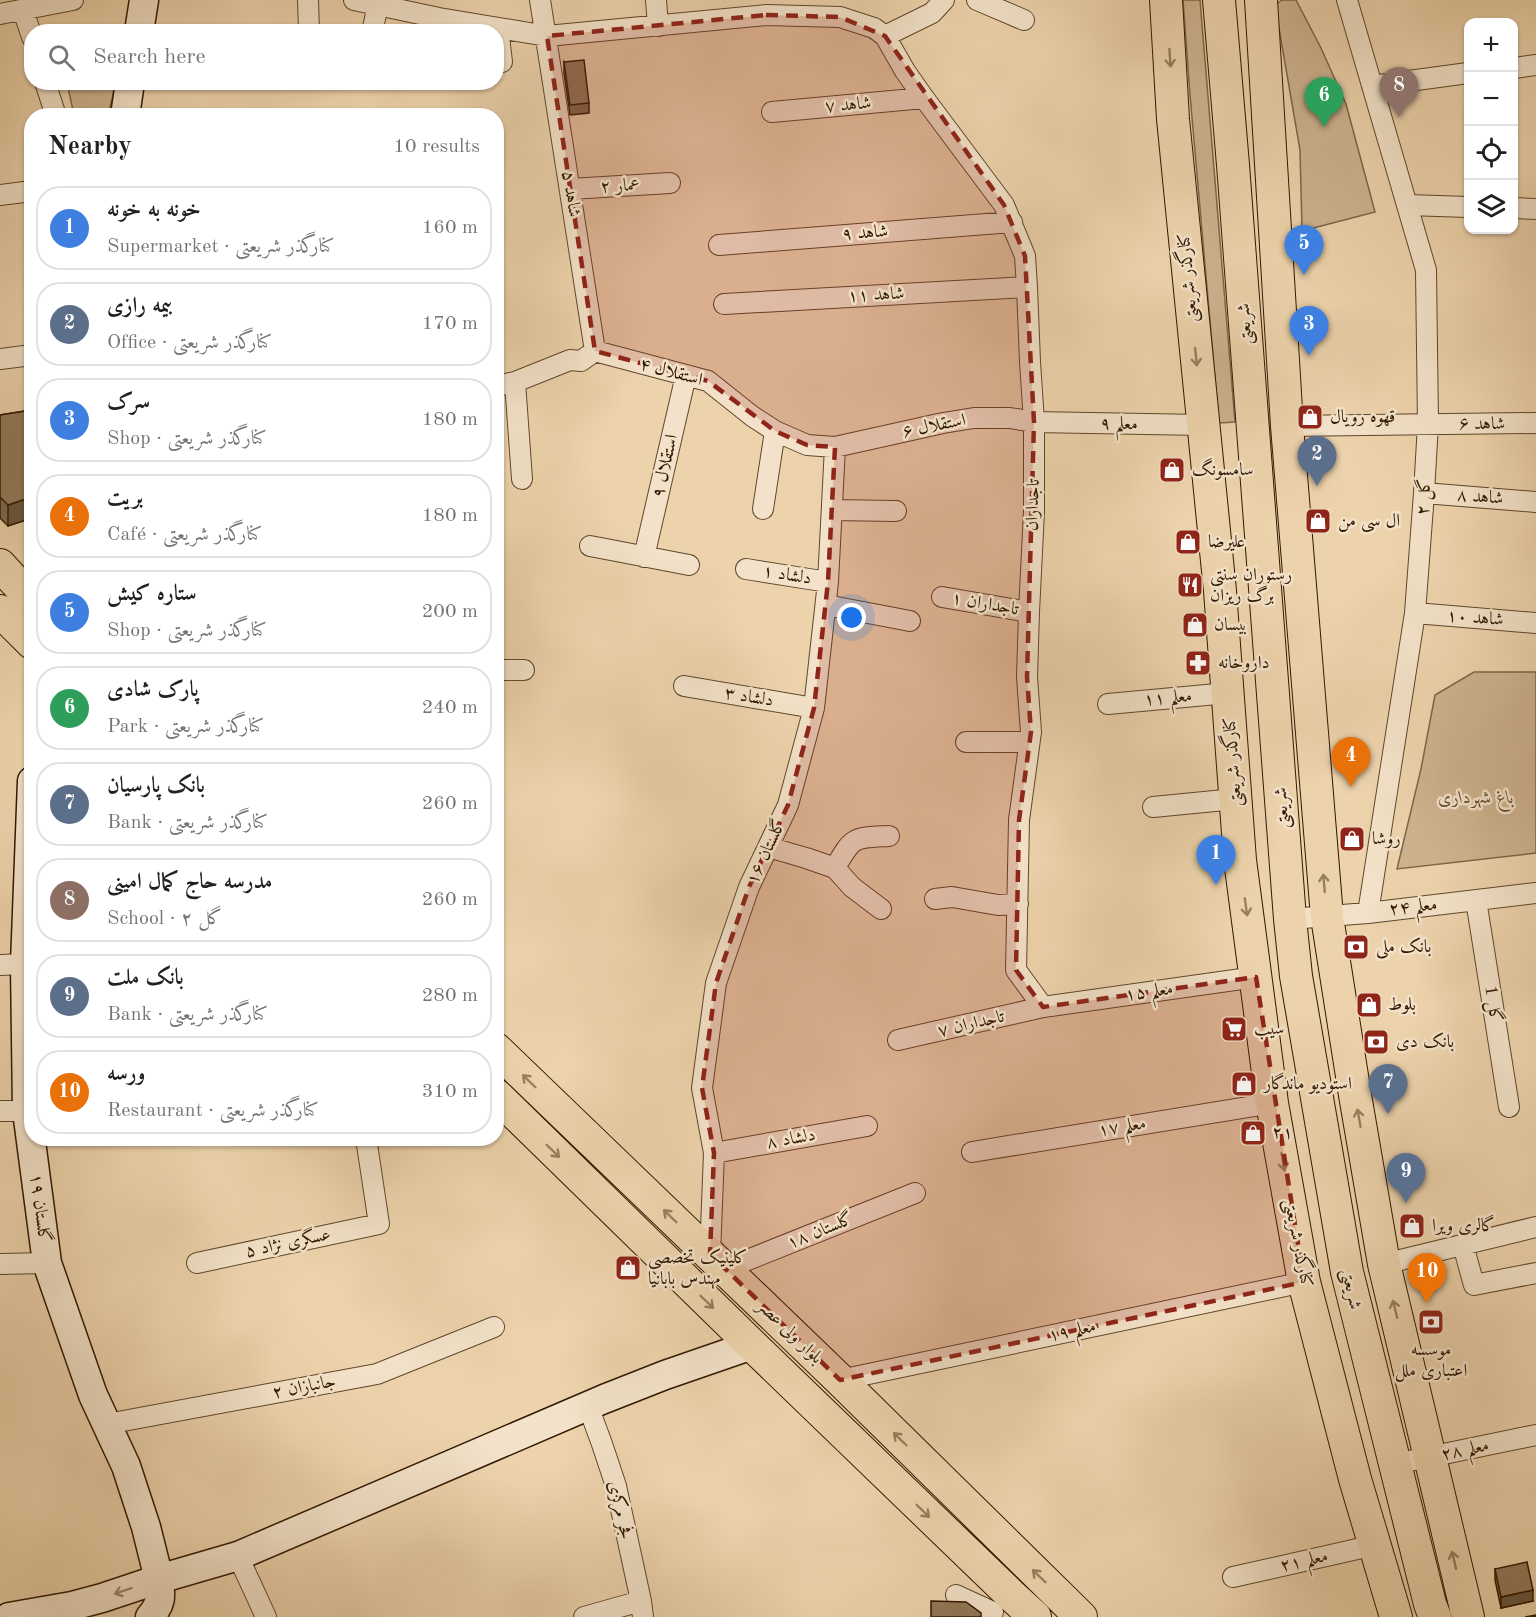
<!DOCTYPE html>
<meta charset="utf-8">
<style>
:root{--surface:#fff;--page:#f2f2f2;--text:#202124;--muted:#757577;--line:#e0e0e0;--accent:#8f2418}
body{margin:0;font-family:"Old Standard TT",Amiri,serif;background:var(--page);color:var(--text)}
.controls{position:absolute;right:18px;top:18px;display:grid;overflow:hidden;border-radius:12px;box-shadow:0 2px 4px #0004}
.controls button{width:54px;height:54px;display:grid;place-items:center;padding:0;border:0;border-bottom:2px solid var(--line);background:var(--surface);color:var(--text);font:30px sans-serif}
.you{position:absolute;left:852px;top:618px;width:21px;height:21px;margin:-15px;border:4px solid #fff;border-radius:50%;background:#1a73e8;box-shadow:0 0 0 9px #1a73e833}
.badge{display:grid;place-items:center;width:39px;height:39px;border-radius:50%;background:var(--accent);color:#fff;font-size:20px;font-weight:700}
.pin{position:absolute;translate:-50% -50px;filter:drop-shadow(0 2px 3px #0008)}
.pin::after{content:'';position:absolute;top:32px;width:21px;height:18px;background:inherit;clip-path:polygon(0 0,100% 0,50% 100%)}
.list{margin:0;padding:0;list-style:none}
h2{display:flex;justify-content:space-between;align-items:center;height:78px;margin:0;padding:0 24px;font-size:26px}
h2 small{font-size:20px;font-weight:400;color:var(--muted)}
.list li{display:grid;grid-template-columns:39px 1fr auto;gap:18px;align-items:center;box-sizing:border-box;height:84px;margin:0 12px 12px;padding:0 12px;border:2px solid var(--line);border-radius:24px}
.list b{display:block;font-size:22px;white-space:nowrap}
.list p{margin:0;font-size:20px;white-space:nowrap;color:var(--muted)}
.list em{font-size:20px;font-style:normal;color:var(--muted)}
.icon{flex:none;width:33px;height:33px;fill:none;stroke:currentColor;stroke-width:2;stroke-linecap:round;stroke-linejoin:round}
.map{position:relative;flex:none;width:1536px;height:1617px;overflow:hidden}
.search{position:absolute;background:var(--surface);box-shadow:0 2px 4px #0004;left:24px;top:24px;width:480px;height:66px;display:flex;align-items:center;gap:15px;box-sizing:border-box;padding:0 21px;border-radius:24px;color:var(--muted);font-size:22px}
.panel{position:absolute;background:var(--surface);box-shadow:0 2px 4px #0004;left:24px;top:108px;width:480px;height:1038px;border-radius:24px}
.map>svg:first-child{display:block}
.green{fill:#cdb38f;stroke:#7e6648;stroke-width:1.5}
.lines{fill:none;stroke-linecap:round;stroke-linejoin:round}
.street-casing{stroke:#5f472b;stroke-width:22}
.secondary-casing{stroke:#301800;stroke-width:31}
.primary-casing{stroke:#301800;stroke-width:34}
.street{stroke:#f3e2c9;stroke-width:20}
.secondary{stroke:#f3e2c9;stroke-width:28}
.primary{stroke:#edd3ac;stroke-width:32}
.wall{fill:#7e684d;stroke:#301800;stroke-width:1.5}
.shaded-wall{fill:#66553e;stroke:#301800;stroke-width:1.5}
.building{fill:#927959;stroke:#301800;stroke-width:1.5}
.oneway{stroke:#987f5f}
.oneway2{stroke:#9b876f}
.marked{fill:#8f2418;fill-opacity:0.2;stroke:#8f2418;stroke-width:4.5;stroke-dasharray:12 8;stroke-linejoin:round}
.labels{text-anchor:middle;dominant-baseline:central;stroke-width:5;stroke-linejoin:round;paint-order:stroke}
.street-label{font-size:18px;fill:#301800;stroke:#f3e2c9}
.poi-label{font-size:18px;fill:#301800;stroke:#f3e2c9;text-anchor:start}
.park-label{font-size:18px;font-style:italic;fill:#5f462b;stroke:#f3e2c9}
</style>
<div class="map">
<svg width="1536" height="1617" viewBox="0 0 1536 1617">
<rect width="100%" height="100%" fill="#edd3ac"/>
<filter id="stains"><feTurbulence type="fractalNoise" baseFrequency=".00333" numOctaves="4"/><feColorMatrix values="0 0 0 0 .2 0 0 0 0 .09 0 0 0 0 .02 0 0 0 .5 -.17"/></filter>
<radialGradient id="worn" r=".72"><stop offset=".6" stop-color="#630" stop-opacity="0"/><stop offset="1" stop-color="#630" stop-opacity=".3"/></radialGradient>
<path class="green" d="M1183,0H1200L1235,422L1219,423L1190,95Z
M1282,0H1296L1321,48L1346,104L1375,212L1302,231L1300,150L1275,5Z
M67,83H116L108,115H74Z
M1474,672H1536V853L1397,869L1421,769L1435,695Z"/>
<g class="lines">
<g class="street-casing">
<path id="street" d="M308,0L309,32
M354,0L439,18L547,36L766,15L840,17L874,28L885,36L932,13L944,0
M540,0L595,351
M656,0L658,26
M977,0L1024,20
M1347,0L1426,270L1428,424L1424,493L1415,613L1368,913
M23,10L32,37
M0,14L73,0
M498,28L502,62
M372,32L378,5
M885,36L905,71L924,98L1004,205L1025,256L1027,287L1030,362L1034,422V511L1029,612L1027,677L1031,732L1019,820L1016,970L1043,1007
M1514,68L1536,65
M45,82L56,116
M1372,86L1468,73
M772,112L924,98
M570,189L670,183
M0,195L32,191
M1408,205L1468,207
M1514,208L1536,209
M719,245L1012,222
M724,304L1027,287
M0,359L32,355
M515,382L522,479
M496,386L515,382L570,360L581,361L595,351L708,381L752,416L775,431L807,445L835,447L943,423L974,418H1010L1034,422L1203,425
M1287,426L1536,423
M1424,493L1536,502
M763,509L775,431
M832,510L896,511
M590,546L689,565
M644,557L686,375
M746,569L828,582
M942,597L1029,612
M826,605L910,621
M1415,613L1536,623
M496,670H524
M684,686L814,708
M1108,704L1228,693
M966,742H1029
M1153,807L1235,799
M768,847L806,858L835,868L852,887L881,909
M835,868C853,836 853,838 889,836
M935,899L952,897L998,905L1018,904
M1476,900L1509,1107
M1290,919L1368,913L1536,893
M0,965L25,964
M898,1040L1043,1007L1256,977
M0,1111H27
M972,1152L1272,1103
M714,1153L867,1126
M1463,1245L1474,1285L1536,1273
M710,1254L714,1153L702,1088L716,983L749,887L788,805L814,708L828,582L835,447
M197,1263L379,1224L366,1138
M0,1264L47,1263
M1384,1264L1536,1227
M725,1269L915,1193
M840,1380L1304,1282
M588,1406L602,1444L616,1486L641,1601L643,1617
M107,1424L377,1374L494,1327
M1395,1464L1536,1435
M238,1556L266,1617
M1233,1577L1375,1545
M956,1595L993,1612
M584,1617L641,1601"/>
</g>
<g class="secondary-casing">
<path id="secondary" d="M139,32L144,0
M125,116L130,82
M32,781L25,964L27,1111L47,1263L93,1395L126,1466L146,1527L159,1579L238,1556L604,1399L665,1375L752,1345
M9,1617L72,1606L102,1598L159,1579C161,1597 162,1603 150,1617"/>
</g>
<g class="primary-casing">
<path id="primary" d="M1166,0L1173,119L1220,591L1240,860L1272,1103L1304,1282L1355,1479L1396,1617
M1219,0L1233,165L1290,919L1296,976L1347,1272L1430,1604L1435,1617
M1261,0L1287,426L1327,917L1355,1095L1384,1264L1468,1617
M0,565L32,600
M0,611L32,643
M496,1049L840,1380L1081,1617
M496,1095L752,1345L1011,1595L1035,1617"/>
</g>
<use href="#street" class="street"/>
<use href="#secondary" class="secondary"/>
<use href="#primary" class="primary"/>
</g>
<path class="wall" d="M564,62L589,103V113L570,115L564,73Z
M32,410V518L8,526L0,518V415Z
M1495,1569L1533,1601L1501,1608L1495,1580Z"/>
<path class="shaded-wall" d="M32,497V518L8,526V505Z
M1533,1590V1601L1501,1608V1597Z"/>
<path class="building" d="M584,60L589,103L570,105L564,62Z
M32,410V497L8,505L0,497V415Z
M1527,1562L1533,1590L1501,1597L1495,1569Z
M931,1601L966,1602L981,1613V1617H931Z
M1536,1615V1617H1525Z"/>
<defs><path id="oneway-shaft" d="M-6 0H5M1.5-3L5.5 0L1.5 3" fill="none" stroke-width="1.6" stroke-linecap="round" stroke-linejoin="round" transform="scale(1.5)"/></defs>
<g class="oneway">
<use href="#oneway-shaft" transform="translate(1170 58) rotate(86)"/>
<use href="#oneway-shaft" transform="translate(1196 357) rotate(84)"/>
<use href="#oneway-shaft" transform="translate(1324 883) rotate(-95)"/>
<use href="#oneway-shaft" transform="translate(1246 907) rotate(82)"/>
<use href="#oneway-shaft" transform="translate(529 1081) rotate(-136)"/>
<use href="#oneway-shaft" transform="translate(1359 1118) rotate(-100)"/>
<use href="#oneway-shaft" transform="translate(553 1151) rotate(44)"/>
<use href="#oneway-shaft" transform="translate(1283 1162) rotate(80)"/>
<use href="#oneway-shaft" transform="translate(670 1216) rotate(-136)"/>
<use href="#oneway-shaft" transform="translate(707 1302) rotate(44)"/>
<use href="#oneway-shaft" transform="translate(1395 1309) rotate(-104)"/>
<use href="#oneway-shaft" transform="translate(900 1439) rotate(-136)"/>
<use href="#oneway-shaft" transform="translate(923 1511) rotate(44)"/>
<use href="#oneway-shaft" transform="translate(1454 1560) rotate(-103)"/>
<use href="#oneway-shaft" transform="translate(1039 1576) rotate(-136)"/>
</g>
<use class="oneway2" href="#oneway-shaft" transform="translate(123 1591) rotate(161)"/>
<path class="marked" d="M766,15L840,17L885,36L1004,205L1025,256L1034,422L1027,677L1031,732L1019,820L1016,970L1043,1007L1256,977L1304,1282L840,1380L710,1254L714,1153L702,1088L716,983L749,887L788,805L814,708L828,582L835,447L807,445L775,431L708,381L595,351L547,36Z"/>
<defs>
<g id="shop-square" transform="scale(1.35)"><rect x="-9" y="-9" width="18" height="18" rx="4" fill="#8f2418" stroke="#f3e2c9"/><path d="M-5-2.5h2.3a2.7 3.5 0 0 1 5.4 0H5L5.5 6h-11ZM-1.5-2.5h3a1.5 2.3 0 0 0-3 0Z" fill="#fff"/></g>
<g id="restaurant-square" transform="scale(1.35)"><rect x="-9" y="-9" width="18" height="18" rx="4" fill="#8f2418" stroke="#f3e2c9"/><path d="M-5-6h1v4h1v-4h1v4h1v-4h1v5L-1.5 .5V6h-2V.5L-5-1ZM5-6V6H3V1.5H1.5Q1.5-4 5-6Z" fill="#fff"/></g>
<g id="pharmacy-square" transform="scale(1.35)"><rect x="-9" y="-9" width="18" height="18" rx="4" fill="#8f2418" stroke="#f3e2c9"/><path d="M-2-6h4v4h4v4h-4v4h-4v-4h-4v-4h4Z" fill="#fff"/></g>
<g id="bank-square" transform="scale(1.35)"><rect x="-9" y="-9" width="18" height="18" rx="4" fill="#8f2418" stroke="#f3e2c9"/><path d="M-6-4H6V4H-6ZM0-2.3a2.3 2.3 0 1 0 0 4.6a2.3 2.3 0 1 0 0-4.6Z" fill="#fff"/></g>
<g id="supermarket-square" transform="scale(1.35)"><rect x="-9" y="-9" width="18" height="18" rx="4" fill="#8f2418" stroke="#f3e2c9"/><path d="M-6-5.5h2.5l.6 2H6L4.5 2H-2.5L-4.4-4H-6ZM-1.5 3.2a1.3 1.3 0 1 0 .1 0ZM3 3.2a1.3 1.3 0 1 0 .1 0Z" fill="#fff"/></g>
</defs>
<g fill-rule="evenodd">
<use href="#shop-square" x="1310" y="417"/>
<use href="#shop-square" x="1172" y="470"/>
<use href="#shop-square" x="1318" y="521"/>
<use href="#shop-square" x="1188" y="542"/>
<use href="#restaurant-square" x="1190" y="585"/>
<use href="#shop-square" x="1195" y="625"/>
<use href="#pharmacy-square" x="1198" y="663"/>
<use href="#shop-square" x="1352" y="839"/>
<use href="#bank-square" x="1356" y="947"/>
<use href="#shop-square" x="1369" y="1005"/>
<use href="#supermarket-square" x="1234" y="1029"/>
<use href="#bank-square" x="1376" y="1042"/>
<use href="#shop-square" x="1244" y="1084"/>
<use href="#shop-square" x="1253" y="1133"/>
<use href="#shop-square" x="1412" y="1226"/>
<use href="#shop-square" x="628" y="1268"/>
<use href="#bank-square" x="1431" y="1322"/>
</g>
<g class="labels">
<g class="street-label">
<text transform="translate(848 105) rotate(-5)">شاهد ۷</text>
<text transform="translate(620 186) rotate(-3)">عمار ۲</text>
<text transform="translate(571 194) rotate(81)">شاهد ۵</text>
<text transform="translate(865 233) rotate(-4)">شاهد ۹</text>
<text transform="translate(1188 278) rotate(-95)">کنارگذر شریعتی</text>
<text transform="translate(876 295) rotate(-3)">شاهد ۱۱</text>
<text transform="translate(1245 324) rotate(-94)">شریعتی</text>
<text transform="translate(671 372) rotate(15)">استقلال ۴</text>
<text transform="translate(1119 424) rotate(1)">معلم ۹</text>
<text x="1482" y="424">شاهد ۶</text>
<text transform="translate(934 426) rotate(-11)">استقلال ۶</text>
<text transform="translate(665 466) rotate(-77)">استقلال ۹</text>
<text transform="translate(1424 497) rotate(-86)">گل ۲</text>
<text transform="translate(1480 497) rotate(4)">شاهد ۸</text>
<text transform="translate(1033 505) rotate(-88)">تاجداران</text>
<text transform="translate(787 575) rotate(9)">دلشاد ۱</text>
<text transform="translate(985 604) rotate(10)">تاجداران ۱</text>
<text transform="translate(1475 618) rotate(4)">شاهد ۱۰</text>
<text transform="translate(749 697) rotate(9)">دلشاد ۳</text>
<text transform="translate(1168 698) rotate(-5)">معلم ۱۱</text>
<text transform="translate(1233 762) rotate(-94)">کنارگذر شریعتی</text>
<text transform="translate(1282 808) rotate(-94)">شریعتی</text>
<text transform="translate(766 852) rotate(-65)">گلستان ۱۶</text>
<text transform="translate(1413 907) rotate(-6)">معلم ۲۴</text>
<text transform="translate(1149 992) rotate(-8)">معلم ۱۵</text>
<text transform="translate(1493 1004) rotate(81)">گل 1</text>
<text transform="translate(971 1024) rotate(-13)">تاجداران ۷</text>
<text transform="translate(1122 1127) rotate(-9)">معلم ۱۷</text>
<text transform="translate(791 1139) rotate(-10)">دلشاد ۸</text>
<text transform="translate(40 1208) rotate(83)">گلستان ۱۹</text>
<text transform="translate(820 1231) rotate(-22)">گلستان ۱۸</text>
<text transform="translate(288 1243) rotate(-12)">عسگری نژاد ۵</text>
<text transform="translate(1298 1243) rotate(79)">کنارگذر شریعتی</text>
<text transform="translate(1351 1289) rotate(77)">شریعتی</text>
<text transform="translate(1072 1331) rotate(-12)">معلم ۱۹</text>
<text transform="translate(790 1332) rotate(44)">بلوار ولی عصر</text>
<text transform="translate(304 1387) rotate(-11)">جانبازان ۲</text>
<text transform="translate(1465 1450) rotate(-12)">معلم ۲۸</text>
<text transform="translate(620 1510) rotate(77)">فجر مرکزی</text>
<text transform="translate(1304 1561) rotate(-13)">معلم ۲۱</text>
</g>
<g class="poi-label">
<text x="1330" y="417">قهوه رویال</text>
<text x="1192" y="470">سامسونگ</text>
<text x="1338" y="521">ال سی من</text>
<text x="1208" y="542">علیرضا</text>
<text x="1210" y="575">رستوران سنتی<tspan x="1210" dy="21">برگ ریزان</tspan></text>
<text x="1214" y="625">بیسان</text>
<text x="1218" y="663">داروخانه</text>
<text x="1372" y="839">روشا</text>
<text x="1376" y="947">بانک ملی</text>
<text x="1388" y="1005">بلوط</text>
<text x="1254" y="1029">سیب</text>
<text x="1396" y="1042">بانک دی</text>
<text x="1264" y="1084">استودیو ماندگار</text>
<text x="1272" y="1133">۲۱</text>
<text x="1432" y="1226">گالری ویرا</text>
<text x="648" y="1258">کلینیک تخصصی<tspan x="648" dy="21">مهندس بابانیا</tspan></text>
<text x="1431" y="1350" text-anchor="middle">موسسه<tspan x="1431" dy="21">اعتباری ملل</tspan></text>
</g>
<g class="park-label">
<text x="1476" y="798">باغ شهرداری</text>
</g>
</g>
<rect width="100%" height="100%" filter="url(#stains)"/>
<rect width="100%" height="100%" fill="url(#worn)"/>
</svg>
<div class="controls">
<button>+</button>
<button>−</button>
<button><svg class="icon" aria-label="locate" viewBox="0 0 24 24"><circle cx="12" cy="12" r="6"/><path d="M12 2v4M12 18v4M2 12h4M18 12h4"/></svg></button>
<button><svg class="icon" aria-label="layers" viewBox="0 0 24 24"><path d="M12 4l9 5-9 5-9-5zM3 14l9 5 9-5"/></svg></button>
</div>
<div class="you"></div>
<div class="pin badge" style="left:1216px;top:885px;background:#3f7fe0">1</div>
<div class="pin badge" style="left:1317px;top:486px;background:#5c6f8a">2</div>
<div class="pin badge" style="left:1309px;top:356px;background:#3f7fe0">3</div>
<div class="pin badge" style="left:1351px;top:787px;background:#e8710a">4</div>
<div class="pin badge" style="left:1304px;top:275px;background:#3f7fe0">5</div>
<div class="pin badge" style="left:1324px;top:127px;background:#2e9e5b">6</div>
<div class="pin badge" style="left:1388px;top:1114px;background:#5c6f8a">7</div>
<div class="pin badge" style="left:1399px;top:117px;background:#8d6e63">8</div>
<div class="pin badge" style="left:1406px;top:1203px;background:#5c6f8a">9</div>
<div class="pin badge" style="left:1427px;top:1303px;background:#e8710a">10</div>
<div class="search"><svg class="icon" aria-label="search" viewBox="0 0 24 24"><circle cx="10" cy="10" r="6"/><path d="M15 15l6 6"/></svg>Search here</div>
<section class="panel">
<h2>Nearby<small>10 results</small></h2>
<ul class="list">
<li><span class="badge" style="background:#3f7fe0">1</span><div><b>خونه به خونه</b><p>Supermarket · کنارگذر شریعتی</p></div><em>160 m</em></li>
<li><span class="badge" style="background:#5c6f8a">2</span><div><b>بیمه رازی</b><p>Office · کنارگذر شریعتی</p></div><em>170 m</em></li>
<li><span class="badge" style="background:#3f7fe0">3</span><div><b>سرک</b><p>Shop · کنارگذر شریعتی</p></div><em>180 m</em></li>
<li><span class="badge" style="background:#e8710a">4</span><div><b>بریت</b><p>Café · کنارگذر شریعتی</p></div><em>180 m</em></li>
<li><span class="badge" style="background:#3f7fe0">5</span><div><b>ستاره کیش</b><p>Shop · کنارگذر شریعتی</p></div><em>200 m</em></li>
<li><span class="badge" style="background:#2e9e5b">6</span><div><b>پارک شادی</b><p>Park · کنارگذر شریعتی</p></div><em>240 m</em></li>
<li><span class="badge" style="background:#5c6f8a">7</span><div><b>بانک پارسیان</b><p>Bank · کنارگذر شریعتی</p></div><em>260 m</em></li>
<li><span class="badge" style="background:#8d6e63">8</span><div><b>مدرسه حاج کمال امینی</b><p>School · گل ۲</p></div><em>260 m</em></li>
<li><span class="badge" style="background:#5c6f8a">9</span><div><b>بانک ملت</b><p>Bank · کنارگذر شریعتی</p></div><em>280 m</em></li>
<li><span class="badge" style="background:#e8710a">10</span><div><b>ورسه</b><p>Restaurant · کنارگذر شریعتی</p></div><em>310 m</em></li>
</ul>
</section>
</div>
